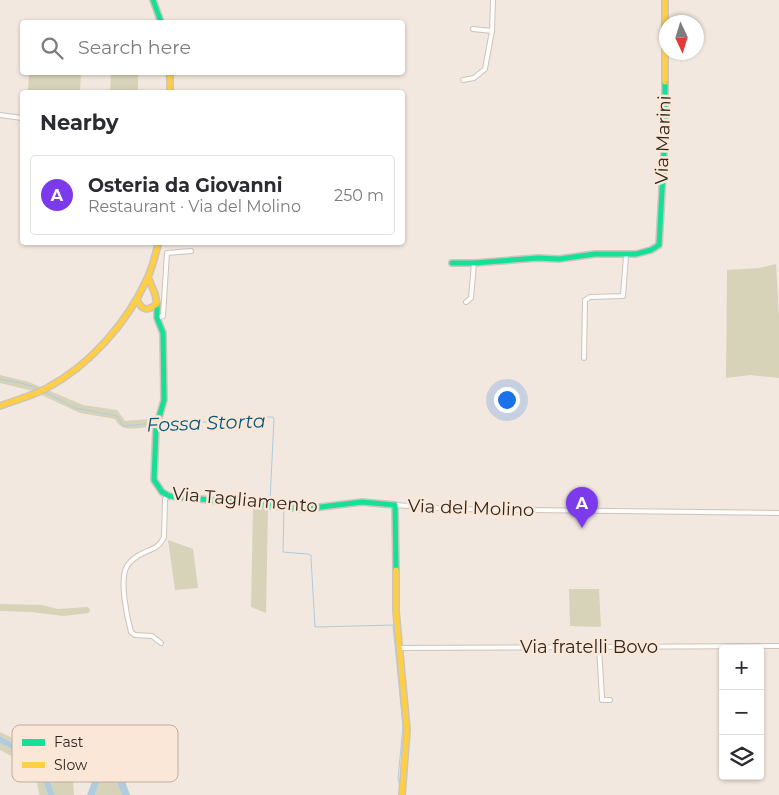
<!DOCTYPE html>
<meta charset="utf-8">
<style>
:root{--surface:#fff;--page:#f7f7f7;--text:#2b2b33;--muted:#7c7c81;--line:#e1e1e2;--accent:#7c3aed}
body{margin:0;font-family:Montserrat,sans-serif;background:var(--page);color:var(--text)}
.controls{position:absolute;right:15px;bottom:15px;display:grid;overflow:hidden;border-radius:5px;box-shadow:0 1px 4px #0004}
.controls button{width:45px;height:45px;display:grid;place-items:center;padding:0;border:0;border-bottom:1px solid var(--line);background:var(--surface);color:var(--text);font:25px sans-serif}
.compass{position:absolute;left:659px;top:15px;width:45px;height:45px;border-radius:50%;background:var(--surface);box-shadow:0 1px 4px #0004;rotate:176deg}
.you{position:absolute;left:506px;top:399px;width:18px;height:18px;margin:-12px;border:4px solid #fff;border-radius:50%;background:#1a73e8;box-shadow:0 0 0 8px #1a73e833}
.badge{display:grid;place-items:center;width:32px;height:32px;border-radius:50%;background:var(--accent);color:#fff;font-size:16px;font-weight:700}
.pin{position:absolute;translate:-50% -41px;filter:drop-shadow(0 1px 2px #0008)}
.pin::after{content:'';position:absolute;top:26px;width:18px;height:15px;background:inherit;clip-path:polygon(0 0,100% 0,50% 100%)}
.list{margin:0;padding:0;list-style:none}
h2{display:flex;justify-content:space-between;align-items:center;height:65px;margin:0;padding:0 20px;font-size:21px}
h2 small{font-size:16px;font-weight:400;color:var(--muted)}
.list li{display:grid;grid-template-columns:32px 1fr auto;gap:15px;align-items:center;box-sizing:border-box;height:80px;margin:0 10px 10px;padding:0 10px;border:1px solid var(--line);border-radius:5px}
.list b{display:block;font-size:19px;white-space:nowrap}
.list p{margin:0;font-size:16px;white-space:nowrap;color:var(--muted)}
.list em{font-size:16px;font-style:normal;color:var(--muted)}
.icon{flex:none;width:28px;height:28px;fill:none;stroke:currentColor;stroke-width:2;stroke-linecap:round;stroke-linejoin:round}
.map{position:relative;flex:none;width:779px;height:795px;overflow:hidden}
.search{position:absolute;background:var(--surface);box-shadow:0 1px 4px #0004;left:20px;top:20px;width:385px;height:55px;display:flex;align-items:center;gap:12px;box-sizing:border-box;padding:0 18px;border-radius:5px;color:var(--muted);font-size:19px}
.panel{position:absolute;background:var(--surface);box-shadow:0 1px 4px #0004;left:20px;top:90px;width:385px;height:155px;border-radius:5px}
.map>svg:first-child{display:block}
.green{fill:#d6d3b9}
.water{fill:#b0cbdc}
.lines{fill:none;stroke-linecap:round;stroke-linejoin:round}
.stream{stroke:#b0cbdc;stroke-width:1}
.street-casing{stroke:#ccc4bd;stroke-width:6}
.fast-casing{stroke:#ccc4bd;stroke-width:8}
.slow-casing{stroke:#ccc4bd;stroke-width:8}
.street{stroke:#fdfcfa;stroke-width:4}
.fast{stroke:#16e098;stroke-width:5}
.slow{stroke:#ffcf43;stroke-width:5}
.labels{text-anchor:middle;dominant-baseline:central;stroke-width:5;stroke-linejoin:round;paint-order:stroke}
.street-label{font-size:18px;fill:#2e2721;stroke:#fae7d7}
.water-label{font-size:19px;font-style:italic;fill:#085a7d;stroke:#fae7d7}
.key{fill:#fae7d7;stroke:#bdada0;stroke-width:1}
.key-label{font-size:14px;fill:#2e2721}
</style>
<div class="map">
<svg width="779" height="795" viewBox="0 0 779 795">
<rect width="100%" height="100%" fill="#f2e8df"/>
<path class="green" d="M29,73H81L80,92H28Z
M111,73H138V92H110Z
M776,264L779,317V378L751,375L726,378L727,270L759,268Z
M0,375L29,382L83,405L117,410L125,421L150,419L148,427C135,428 122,433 115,419L80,413L33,391L0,383Z
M253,508L268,509L266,613L251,607Z
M168,540L193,549L198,588L175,590Z
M569,589H599L601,627L570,626Z
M0,604L42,605L58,609L87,607L90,609L89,613L63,616L31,612L0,611Z
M0,732C27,746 46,750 57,781H73L74,795H55L43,763L39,757L0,736Z
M0,743L32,759L37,764L48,795H40C37,789 38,782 35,776C30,763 12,757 0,750Z
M110,776H115L122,795H95L99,783Z"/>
<path class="water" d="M0,736L38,757L43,763L55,795H48L37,764L32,759L0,743Z
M109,768H117L122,773L130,795H122L115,777L110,776L99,783L95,795H87L92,782Z"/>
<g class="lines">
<path class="stream" d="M0,379L21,383L40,389
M43,391L75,408L117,416L123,426L155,423
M159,423L211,422L250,417H273L274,419L270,500L284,504
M284,508L283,552L307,554L311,555V558L315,627L393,625L403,726L398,779L400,785
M405,788V795"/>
<g class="street-casing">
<path id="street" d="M473,29L492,31
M463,80L474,78L485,69L492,31L493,0
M0,115L22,118
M466,302L471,298L474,263
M157,318L163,316L167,253L191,251
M584,358L585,300L590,297L623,296L626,256
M395,505L452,509L779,513
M161,643L152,636L135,635L131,632C127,617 119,580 127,566C131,560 137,556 143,553C152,549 160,547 164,537L165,499L167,496
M599,647L602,698V700H610
M400,648L779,646"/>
</g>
<g class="fast-casing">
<path id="fast" d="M153,0L161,22
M452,263H474L538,258L559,259L595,254H636L651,250L659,245L665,135V82
M157,304V318L163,333L164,400L156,428L154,480L162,492L169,496L304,509L362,502L395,505L396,570"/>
</g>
<g class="slow-casing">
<path id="slow" d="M665,0V82
M170,72V92
M137,299C141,311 148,311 157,304L155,294L148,277
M0,406C16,400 32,396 47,388C90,365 127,323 147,279C153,267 155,254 159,242
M396,570V611L407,730L402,795"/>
</g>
<use href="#street" class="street"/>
<use href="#fast" class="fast"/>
<use href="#slow" class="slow"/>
</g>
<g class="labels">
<g class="street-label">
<text transform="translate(663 140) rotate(-88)">Via Marini</text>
<text transform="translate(245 500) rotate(5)">Via Tagliamento</text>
<text transform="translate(471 508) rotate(2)">Via del Molino</text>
<text x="589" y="647">Via fratelli Bovo</text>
</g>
<g class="water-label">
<text transform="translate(206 423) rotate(-2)">Fossa Storta</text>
</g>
</g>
<rect x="12" y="725" width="166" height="57" rx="8" class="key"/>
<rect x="22" y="739" width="23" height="7" fill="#16e098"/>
<rect x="22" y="762" width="23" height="6" fill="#ffcf43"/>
<g class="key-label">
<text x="54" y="747">Fast</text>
<text x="54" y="770">Slow</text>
</g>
</svg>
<div class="controls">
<button>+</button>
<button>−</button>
<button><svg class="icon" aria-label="layers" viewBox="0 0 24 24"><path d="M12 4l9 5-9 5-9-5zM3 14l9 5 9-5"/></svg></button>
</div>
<svg class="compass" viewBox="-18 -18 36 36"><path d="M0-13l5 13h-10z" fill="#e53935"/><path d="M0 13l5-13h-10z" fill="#7c7c81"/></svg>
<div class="you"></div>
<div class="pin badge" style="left:582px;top:528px">A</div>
<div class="search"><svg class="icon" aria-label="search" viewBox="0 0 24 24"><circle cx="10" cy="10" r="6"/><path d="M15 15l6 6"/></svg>Search here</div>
<section class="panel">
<h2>Nearby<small></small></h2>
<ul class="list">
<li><span class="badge">A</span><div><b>Osteria da Giovanni</b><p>Restaurant · Via del Molino</p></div><em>250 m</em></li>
</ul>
</section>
</div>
